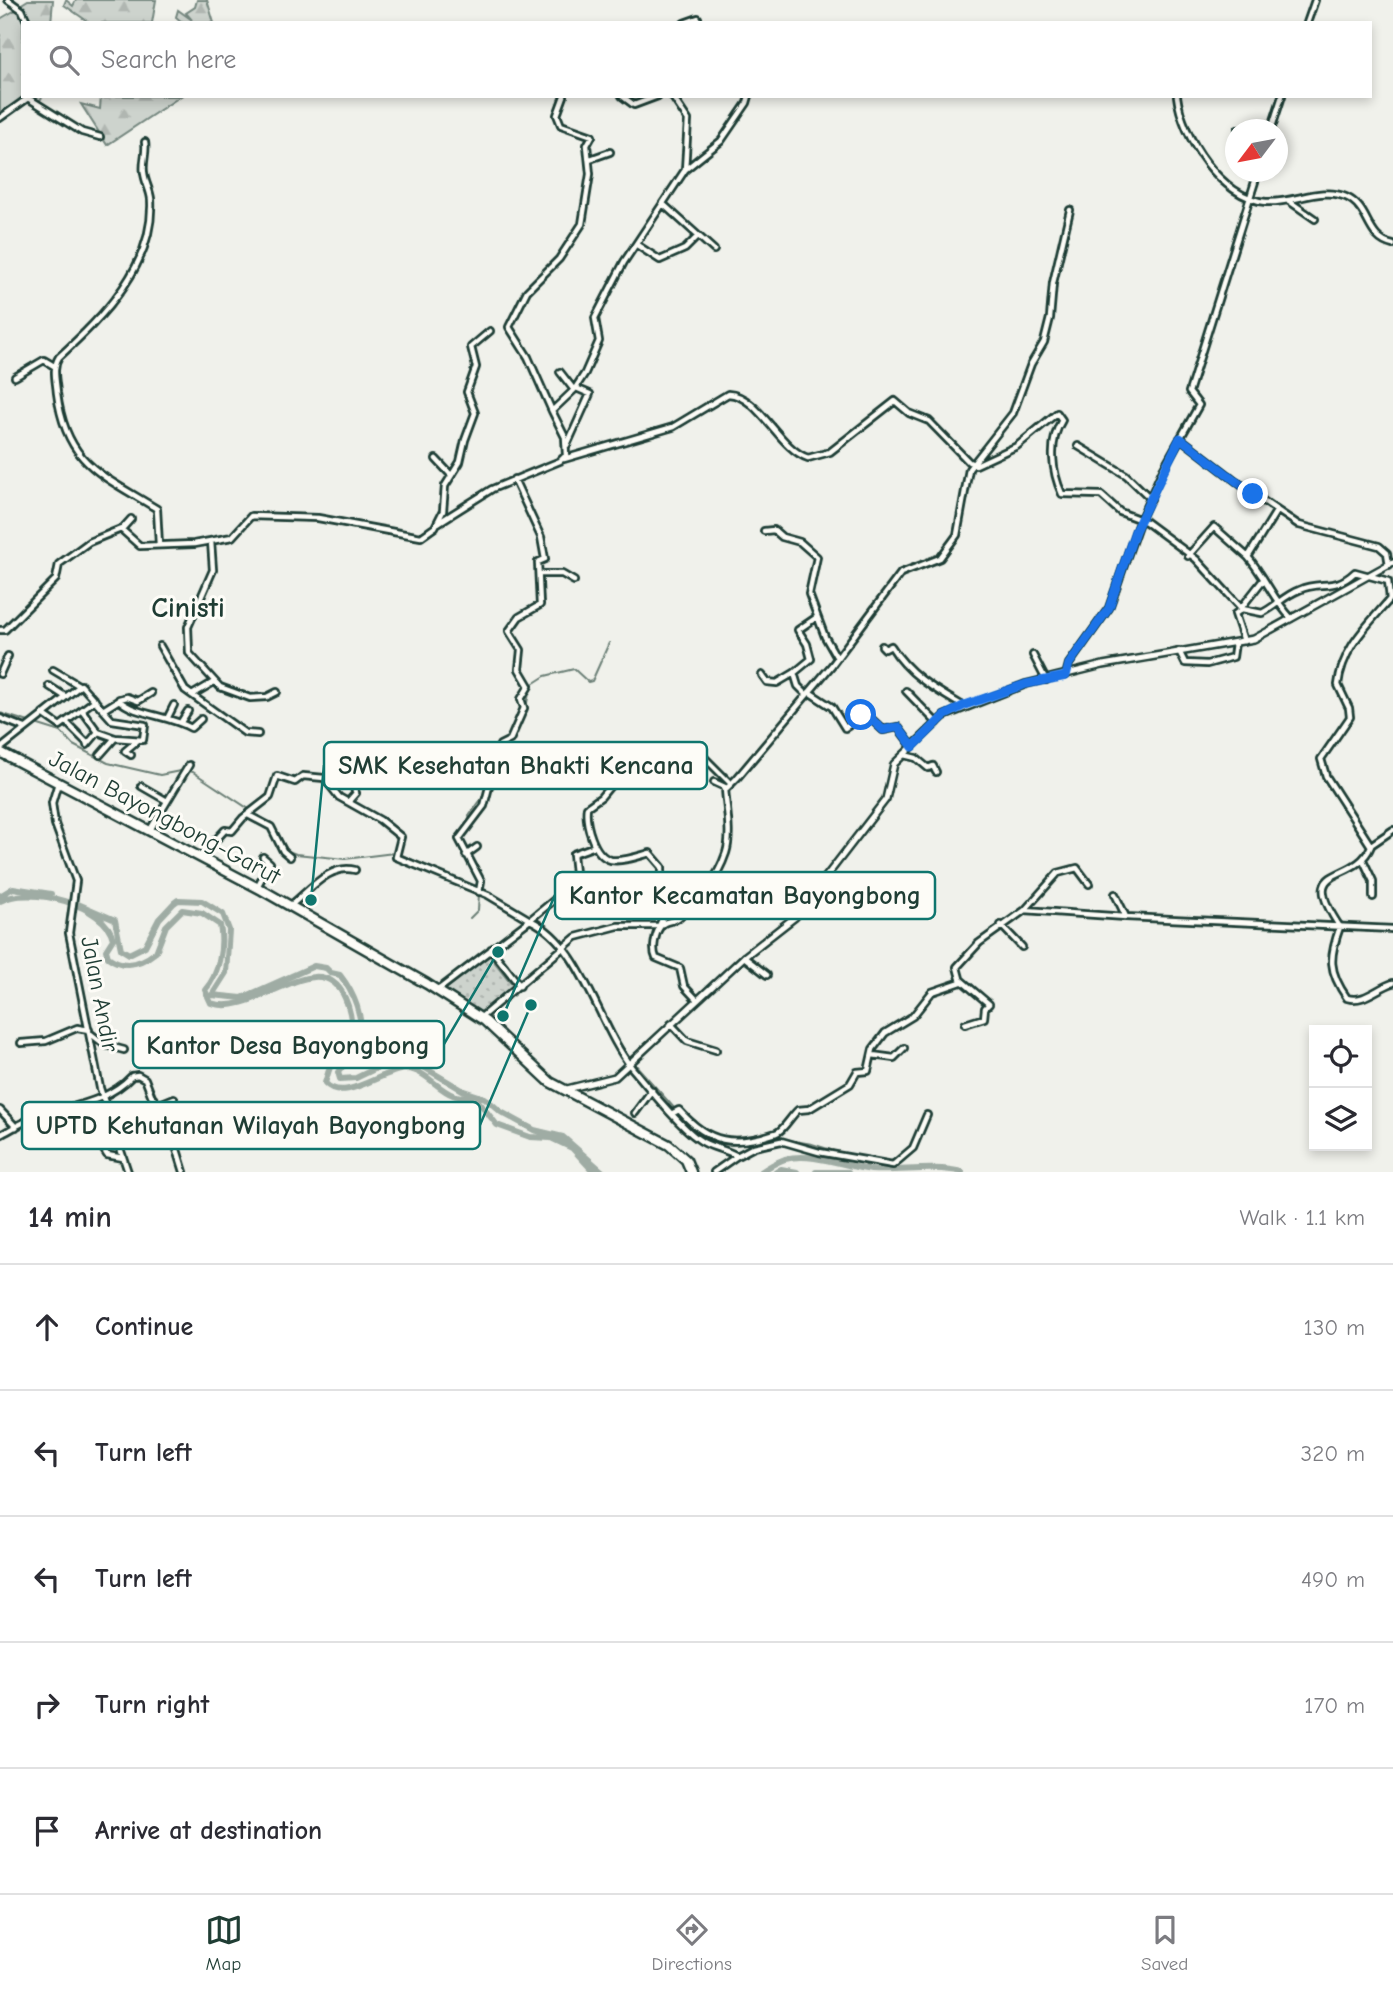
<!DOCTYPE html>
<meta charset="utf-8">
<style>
:root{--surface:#fff;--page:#f2f2f3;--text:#2b2b33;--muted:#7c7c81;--line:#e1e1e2;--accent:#1f3d34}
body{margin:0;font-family:"Comic Neue",sans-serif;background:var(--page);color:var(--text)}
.controls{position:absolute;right:21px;bottom:21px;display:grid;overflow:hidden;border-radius:0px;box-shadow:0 4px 10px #0003}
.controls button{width:63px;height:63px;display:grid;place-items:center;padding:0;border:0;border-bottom:2px solid var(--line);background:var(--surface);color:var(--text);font:35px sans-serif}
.compass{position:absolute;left:1225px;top:119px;width:63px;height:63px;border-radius:50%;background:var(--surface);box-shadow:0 4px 10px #0003;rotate:238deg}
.stop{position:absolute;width:21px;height:21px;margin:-16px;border:5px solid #1a73e8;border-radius:50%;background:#fff}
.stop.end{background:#1a73e8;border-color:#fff;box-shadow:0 2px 7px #0008}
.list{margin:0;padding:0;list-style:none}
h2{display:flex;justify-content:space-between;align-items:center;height:91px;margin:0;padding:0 28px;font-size:30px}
h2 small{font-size:23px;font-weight:400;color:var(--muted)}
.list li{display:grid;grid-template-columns:46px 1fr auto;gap:21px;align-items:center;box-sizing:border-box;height:126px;padding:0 28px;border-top:2px solid var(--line)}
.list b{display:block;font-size:26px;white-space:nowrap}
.list em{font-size:23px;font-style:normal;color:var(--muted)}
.icon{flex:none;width:38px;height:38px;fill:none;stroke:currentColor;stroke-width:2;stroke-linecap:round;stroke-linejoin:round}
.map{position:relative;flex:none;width:1393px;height:1172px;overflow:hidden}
.search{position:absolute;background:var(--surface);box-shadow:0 4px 10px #0003;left:21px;right:21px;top:21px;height:77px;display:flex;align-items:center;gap:18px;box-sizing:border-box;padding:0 24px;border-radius:0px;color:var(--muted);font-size:26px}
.sheet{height:721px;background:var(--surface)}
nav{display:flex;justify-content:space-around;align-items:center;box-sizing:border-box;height:98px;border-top:2px solid var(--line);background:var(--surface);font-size:19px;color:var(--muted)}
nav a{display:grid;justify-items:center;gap:4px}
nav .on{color:var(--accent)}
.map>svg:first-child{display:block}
.forest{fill:url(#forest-firs);stroke:#768880;stroke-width:2}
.park{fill:url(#park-dots);stroke:#768880;stroke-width:2}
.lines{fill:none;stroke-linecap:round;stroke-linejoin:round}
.stream{stroke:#6c8077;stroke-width:2}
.river{stroke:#9faca4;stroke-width:6}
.minor-casing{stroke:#1f3d34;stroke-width:10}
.tertiary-casing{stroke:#1f3d34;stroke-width:10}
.primary-casing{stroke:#1f3d34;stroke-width:13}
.minor{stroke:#fdfcf7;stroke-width:4.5}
.tertiary{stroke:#fdfcf7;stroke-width:5}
.primary{stroke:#fdfcf7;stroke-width:8}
.route{stroke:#1a73e8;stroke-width:9}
.labels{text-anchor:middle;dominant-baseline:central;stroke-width:6;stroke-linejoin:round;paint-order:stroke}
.street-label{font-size:24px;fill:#1f3d34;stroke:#fdfcf7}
.quarter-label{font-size:28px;font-weight:bold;fill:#1f3d34;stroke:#fdfcf7}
.leader{fill:none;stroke:#0f766e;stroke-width:2.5}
.callout-dot{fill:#0f766e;stroke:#fdfcf7;stroke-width:2.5}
.callout{fill:#fdfcf7;stroke:#0f766e;stroke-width:2.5}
.callout-label{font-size:26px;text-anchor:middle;font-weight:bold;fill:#1f3d34}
</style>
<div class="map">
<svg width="1393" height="1172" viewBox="0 0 1393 1172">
<defs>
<pattern id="forest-firs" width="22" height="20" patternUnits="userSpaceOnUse" patternTransform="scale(1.75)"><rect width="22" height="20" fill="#cdd3cd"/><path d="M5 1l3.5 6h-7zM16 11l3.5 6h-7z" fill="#b0b6b1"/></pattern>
<pattern id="park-dots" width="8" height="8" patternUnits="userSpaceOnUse" patternTransform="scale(1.75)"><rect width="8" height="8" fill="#cdd3cd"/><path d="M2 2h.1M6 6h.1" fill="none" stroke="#b0b6b1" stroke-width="1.8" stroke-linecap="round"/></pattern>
</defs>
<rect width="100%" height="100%" fill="#f0f1eb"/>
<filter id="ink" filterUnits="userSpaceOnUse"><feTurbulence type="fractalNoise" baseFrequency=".0143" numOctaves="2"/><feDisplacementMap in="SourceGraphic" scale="14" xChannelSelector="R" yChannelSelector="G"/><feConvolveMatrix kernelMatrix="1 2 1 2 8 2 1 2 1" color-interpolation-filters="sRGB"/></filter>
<g filter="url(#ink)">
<path class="forest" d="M28,0H53L51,23H30L20,5Z
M66,0L73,6L76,0H156L152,23H90L64,5Z
M197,0H207L214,23H183L176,17L178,10L192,20L186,13L195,7Z
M19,8L28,23H23V96H43L40,100L19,103L0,118V19Z
M101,96H181L107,145L81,104L100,109Z"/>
<path class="park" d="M489,955L515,988L480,1018L441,993Z"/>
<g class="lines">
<path class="stream" d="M526,707L531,685L545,676L574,669L588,682L592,681L609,643
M0,713L61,732L73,745L108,763L160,775L185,770L193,772L273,825L288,851L296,854L345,859L394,853
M497,750L500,741L506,740
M470,821L469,816L485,794L491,771
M400,854L445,875
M480,889L505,903
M519,911C539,920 557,930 568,950
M470,918L478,910L479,894
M611,1029L630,1059
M634,1063L675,1109
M678,1113C697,1134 718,1152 748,1142
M771,1137L812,1144L847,1155
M861,1161L871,1170"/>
<path class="river" d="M0,896L13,888L51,894
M0,901C30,885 106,905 113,939L106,950L108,957C124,969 141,964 156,952L166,926L182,910L202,913L220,925C224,947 219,975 205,990L211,1003C257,1019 319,941 345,998C349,1007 353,1021 350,1030C348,1039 341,1045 336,1053C331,1062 328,1073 325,1083C344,1104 382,1070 406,1069C424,1069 437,1089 453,1095C459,1098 468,1097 475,1097L497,1125L530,1137L551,1138L572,1148L594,1172
M71,901L115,920L121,949L129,954L145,946L159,919L174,903L178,900L202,901L223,914L229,930L226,973L212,995L242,998L314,966L326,968L331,973L340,975C354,993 364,1017 360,1041C358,1052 345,1064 338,1072L340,1079L356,1078L393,1060L415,1062L464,1091L485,1098L501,1112L534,1130L563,1137L603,1172
M761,1172C768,1167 777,1162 785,1159C812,1152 844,1166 871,1170C902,1172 932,1165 962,1172
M776,1172L781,1169L797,1172
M816,1172H848"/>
<g class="minor-casing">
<path id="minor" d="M8,0L22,10L28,23
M684,23L698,18
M1307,23L1315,0
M622,96L634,105L658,96
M1177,96C1182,137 1221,198 1266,202C1293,204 1321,186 1346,197C1371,208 1365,239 1393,245
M0,118L28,98L82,132L100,137
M1238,129L1239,130
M1271,130L1282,96
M1234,140H1236
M145,142C147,153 142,162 144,173C145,182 150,190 151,199C155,266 103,316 59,357C52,368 56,380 57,393C66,465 103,475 157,509L159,545
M590,159L610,152
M686,169L721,141L747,103L749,96
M1289,201L1315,219
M663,204L714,250
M637,245L660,260
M660,260L685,249L698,236
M560,372L574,390
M15,377L44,360L54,366
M552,411L528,357L509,327L527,291L559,259L582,224L590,174L587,145L592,136L561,125L557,115L564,96
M1180,438L1253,494L1299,525L1379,546L1387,553L1389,565
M567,445L590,394L576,388
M1078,446L1126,475L1151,499
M436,459L451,475
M564,459L673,427L728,394C759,395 779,449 808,458L830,452L895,401L909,413L929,421L969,462L976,465L1017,446L1057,413L1062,420C1048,442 1052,472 1062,494L1101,495L1120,512L1146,522L1196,559L1242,609L1235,614L1244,641
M1277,510L1248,557C1265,577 1273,599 1291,618
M438,523L492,489L560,461L566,455L565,437L552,411L574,390L585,373L599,341L595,318L624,262L685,170L688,120L672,96
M122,529L131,519
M764,531L774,530L782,537L800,542L817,557L809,594L825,637L837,658
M211,541L213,570L188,627L189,653L220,687L250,698L267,697L277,692
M1188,556L1214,527L1248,557
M541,574H562L574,581
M1241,608L1263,580
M1242,609L1262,613C1275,607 1285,595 1299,590C1321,580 1334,592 1355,572L1388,581L1390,599C1368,625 1342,648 1338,685L1349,708L1350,717L1321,759L1326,776L1371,846C1355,886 1295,860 1340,927C1329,957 1328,971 1347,998C1364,1003 1377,988 1393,983
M0,630H5L56,579L59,564L89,542L121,529L140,546L194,544L232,537L251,516L318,518L421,537L435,527L443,511L445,486L460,462L465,440L475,413L467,392L476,367L471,347L490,331
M160,646L185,690L245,733L258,734
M882,646L885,649L891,646C909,675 934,689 963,706
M1179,651L1185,663L1207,664L1233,657L1235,643
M1033,655L1046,680
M53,670L80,686
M0,674L8,656
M762,675L767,682L777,683L794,673
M1066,675L1069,664L1109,608L1138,525L1163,469L1199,405L1189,392L1258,172
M49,686L66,697
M906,691L937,723
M809,692L832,707L845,728L866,714L883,730L898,727L912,746
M192,695L214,682
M807,695L798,686L794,673L811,659L807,644L798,630L817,617
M119,699L127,697L138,701L151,693
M103,710L119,700C134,715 169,715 191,728L201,719
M43,714L60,726L95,700
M168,717L174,705
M0,718L25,728
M66,722L88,744
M181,722L188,711
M87,745L98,732
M0,749L81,685L112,720L145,725L143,740L115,738L98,732L82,710
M100,755L115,738
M131,755L125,751L137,741
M904,755L916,758L928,768L933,766L936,772
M703,756L731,784
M629,763L601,797L587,807C585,822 593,856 611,860C623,862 639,856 650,853L662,867V883L668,906L660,924
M346,771L356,793L348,802
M714,782L727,788L737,778L832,665L901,573L940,558L957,535L969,469L1013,413L1031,364L1044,342L1050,318L1053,283L1070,210
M58,783L52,803L55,824L76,881L69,933L100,1088L128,1172
M141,786L167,801
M248,815L271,827L283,851L290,857
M150,830L189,765
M1371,845L1393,830
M466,855L477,847
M201,856L225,830L232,831L243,818L270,797L277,776L295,782L303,776L324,778L339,797L380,820L401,837L396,857L488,895L530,920
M1363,860L1373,881V897
M257,887L270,863L263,857
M479,892L481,881L459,839L484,806L500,745L510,740L524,708L521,699L529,686L519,669L521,650L509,631L519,617L540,605L538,562L545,559L541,537L514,479
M1115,894L1126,917L1393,929
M291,905C309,891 330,863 355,870
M1025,910L1126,917
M531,919L576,882L573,854L595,846
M1001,925L1022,947
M491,949L520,986
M744,957L767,975
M961,980L989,1004L985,1008L984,1018L965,1024
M438,990L530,920C583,945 597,1024 632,1068C648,1087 678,1125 698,1139C709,1148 724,1148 737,1156L754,1147L781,1141L819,1152L893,1165L913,1148L927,1115
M697,1000L684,986L680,968L656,958C652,950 655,934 660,927C665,919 672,923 678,918C700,900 717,880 726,853C732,835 726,807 725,788
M480,1018L576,937L618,926H659
M671,1024L687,1041L716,1050
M91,1034L105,1045L124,1050
M21,1043L46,1041L77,1028L89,1030
M872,1055L894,1058L904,1048
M157,1105L174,1098
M0,1110L16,1127
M635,1113L652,1090
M673,1113L679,1110C709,1144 734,1147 776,1133C783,1131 791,1116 798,1110L809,1109L850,1084L857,1072L868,1071L873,1049L885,1033L913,1016L932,992L961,982L957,967L979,943L1025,910L1058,873L1077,868L1089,884
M0,1135C10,1130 19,1124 29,1120C65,1106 105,1105 132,1076L138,1075L145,1079L152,1097L166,1114L184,1172
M73,1140L101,1120L110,1119
M99,1142L107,1155L123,1158
M714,1172L737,1156"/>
</g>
<g class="tertiary-casing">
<path id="tertiary" d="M563,1090L615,1077L744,957L795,917L886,799L894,764L944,716L1026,684L1103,665L1254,639L1393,562"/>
</g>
<g class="primary-casing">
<path id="primary" d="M0,752L262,890L427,984L485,1021L550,1082L669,1145L686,1160L691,1172"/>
</g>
<use href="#minor" class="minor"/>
<use href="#tertiary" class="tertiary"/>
<use href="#primary" class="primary"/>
</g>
</g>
<g class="lines" filter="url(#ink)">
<path class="route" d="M861,715H867L883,730L898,727L913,747L944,716L965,705L1026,684L1066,676L1069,664L1109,608L1135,531L1180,438L1253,494"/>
</g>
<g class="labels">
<g class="street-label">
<text transform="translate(165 817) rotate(28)">Jalan Bayongbong-Garut</text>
<text transform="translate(100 994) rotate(79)">Jalan Andir</text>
</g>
<g class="quarter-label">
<text x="188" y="608">Cinisti</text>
</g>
</g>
<path class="leader" d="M311 900L324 765M503 1016L555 895M498 952L444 1044M531 1005L480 1125"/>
<g class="callout-dot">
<circle cx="311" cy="900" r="7"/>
<circle cx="503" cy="1016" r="7"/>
<circle cx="498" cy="952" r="7"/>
<circle cx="531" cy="1005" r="7"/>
</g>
<g class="callout">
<rect x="324" y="742" width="383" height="47" rx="7"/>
<rect x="555" y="872" width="380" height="47" rx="7"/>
<rect x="133" y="1021" width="311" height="47" rx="7"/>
<rect x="22" y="1102" width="458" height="47" rx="7"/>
</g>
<g class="callout-label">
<text x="516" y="774">SMK Kesehatan Bhakti Kencana</text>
<text x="745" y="904">Kantor Kecamatan Bayongbong</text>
<text x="288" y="1054">Kantor Desa Bayongbong</text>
<text x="251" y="1134">UPTD Kehutanan Wilayah Bayongbong</text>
</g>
</svg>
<div class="controls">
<button><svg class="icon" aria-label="locate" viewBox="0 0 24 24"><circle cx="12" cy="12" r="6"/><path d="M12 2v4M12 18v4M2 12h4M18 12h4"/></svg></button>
<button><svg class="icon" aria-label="layers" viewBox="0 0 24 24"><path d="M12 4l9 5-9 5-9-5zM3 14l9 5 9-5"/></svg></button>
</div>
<svg class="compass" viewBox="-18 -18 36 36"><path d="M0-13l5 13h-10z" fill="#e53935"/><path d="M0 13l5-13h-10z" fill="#7c7c81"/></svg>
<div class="stop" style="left:861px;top:715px"></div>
<div class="stop end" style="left:1253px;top:494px"></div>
<div class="search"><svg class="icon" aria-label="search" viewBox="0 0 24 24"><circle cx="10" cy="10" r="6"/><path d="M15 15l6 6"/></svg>Search here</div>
</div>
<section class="sheet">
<h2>14 min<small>Walk · 1.1 km</small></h2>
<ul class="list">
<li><svg class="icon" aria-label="ahead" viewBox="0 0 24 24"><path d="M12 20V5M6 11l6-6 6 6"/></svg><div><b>Continue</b></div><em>130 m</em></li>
<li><svg class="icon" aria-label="left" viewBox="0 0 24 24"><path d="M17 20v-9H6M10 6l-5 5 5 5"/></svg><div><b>Turn left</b></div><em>320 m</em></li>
<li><svg class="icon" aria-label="left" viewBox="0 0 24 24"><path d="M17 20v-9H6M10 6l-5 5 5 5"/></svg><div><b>Turn left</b></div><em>490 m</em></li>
<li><svg class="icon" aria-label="right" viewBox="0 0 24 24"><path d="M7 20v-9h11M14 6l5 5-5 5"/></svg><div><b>Turn right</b></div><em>170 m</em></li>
<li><svg class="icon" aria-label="arrive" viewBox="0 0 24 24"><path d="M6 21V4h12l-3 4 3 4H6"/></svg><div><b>Arrive at destination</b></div></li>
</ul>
</section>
<nav>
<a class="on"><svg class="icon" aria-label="map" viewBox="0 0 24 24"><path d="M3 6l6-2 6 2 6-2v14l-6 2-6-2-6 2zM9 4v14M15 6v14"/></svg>Map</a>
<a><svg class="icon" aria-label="directions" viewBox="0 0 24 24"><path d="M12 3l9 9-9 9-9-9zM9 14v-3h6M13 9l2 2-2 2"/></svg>Directions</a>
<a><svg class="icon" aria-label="saved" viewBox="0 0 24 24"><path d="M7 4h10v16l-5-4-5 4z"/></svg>Saved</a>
</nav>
